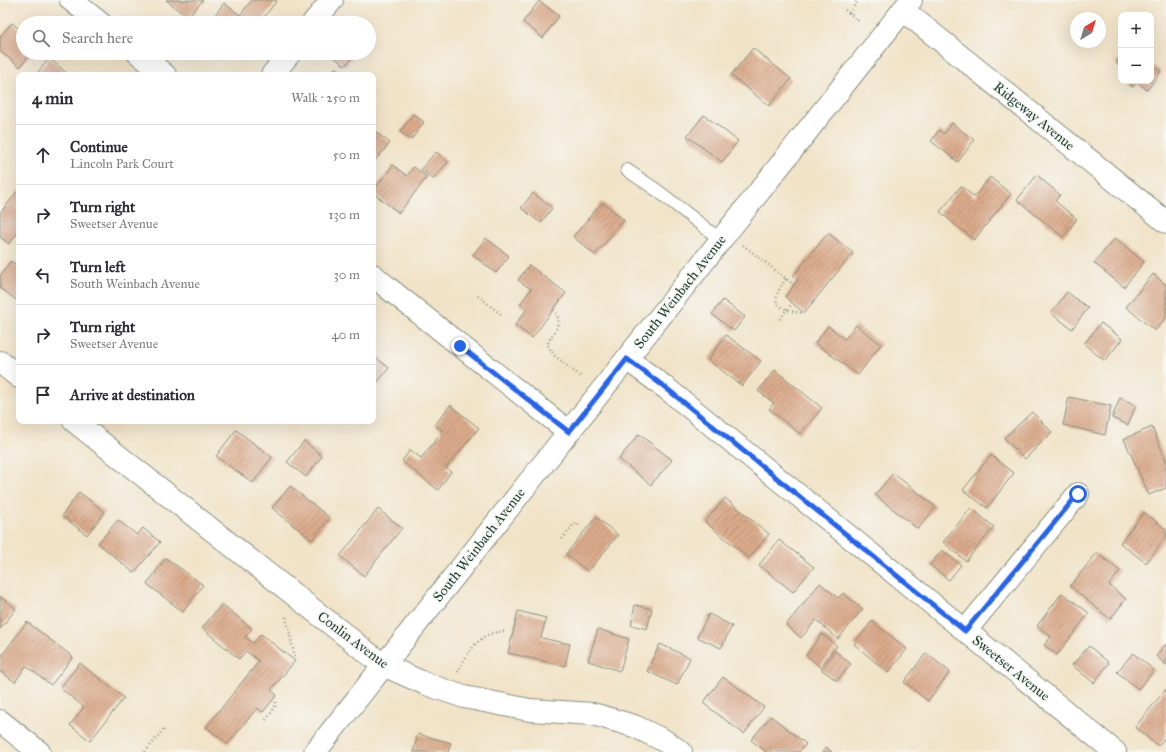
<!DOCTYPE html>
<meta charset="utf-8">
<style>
:root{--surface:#fff;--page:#f7f7f7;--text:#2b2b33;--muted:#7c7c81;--line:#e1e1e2}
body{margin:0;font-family:"IM FELL Great Primer",serif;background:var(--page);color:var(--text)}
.controls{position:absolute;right:12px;top:12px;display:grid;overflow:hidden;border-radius:8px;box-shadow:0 4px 16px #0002}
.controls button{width:36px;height:36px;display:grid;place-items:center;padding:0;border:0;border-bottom:1px solid var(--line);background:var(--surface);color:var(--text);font:20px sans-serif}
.compass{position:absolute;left:1070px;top:12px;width:36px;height:36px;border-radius:50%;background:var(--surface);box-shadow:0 4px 16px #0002;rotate:38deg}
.stop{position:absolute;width:12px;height:12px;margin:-9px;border:3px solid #2563eb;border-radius:50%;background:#fff}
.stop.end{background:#2563eb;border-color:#fff;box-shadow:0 1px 4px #0008}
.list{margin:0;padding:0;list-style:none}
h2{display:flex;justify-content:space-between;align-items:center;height:52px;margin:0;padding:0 16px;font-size:17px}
h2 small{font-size:13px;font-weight:400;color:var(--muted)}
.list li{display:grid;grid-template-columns:26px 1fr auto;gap:12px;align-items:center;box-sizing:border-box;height:60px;padding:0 16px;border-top:1px solid var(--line)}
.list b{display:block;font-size:15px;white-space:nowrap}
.list p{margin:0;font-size:13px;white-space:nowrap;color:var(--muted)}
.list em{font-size:13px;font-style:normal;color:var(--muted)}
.icon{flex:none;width:22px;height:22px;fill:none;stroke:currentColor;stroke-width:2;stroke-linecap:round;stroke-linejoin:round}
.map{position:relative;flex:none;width:1166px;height:752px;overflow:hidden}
.search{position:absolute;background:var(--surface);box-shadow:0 4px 16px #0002;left:16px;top:16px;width:360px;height:44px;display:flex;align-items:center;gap:10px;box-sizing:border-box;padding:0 14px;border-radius:22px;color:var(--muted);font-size:15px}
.panel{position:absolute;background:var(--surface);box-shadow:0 4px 16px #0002;left:16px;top:72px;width:360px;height:352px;border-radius:8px}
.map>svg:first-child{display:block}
.building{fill:url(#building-hatch)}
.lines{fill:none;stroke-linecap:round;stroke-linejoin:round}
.service-casing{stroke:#88907e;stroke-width:14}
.minor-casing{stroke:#88907e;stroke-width:24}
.tertiary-casing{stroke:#88907e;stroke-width:24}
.path{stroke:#88907e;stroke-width:2.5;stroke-dasharray:1 3;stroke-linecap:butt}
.service{stroke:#fff;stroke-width:12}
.minor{stroke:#fff;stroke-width:22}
.tertiary{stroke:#fff;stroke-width:22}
.route{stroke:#2563eb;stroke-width:5}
.labels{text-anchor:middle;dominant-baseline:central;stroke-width:3.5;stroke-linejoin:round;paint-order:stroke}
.street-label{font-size:14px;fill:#1f3d34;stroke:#f6f6f2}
</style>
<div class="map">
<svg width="1166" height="752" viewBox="0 0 1166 752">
<defs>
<pattern id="building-hatch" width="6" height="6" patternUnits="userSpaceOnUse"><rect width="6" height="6" fill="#dbaa8b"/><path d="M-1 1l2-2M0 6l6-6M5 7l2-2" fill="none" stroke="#b18c72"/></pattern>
</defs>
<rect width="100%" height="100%" fill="#f6f6f2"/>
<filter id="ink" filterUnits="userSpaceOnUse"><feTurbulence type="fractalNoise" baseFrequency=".025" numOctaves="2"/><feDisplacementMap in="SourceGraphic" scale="8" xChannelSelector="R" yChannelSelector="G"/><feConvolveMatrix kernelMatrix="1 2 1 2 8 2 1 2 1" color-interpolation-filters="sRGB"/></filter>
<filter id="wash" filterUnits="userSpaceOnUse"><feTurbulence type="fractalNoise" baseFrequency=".012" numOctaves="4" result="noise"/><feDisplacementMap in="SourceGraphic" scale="16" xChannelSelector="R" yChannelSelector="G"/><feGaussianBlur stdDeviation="0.9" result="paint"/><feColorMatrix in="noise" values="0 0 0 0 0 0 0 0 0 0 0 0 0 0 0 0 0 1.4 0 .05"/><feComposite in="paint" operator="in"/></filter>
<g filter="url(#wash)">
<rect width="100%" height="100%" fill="#f1e3c8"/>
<g id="blocks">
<path class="building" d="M166,0H203L188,18Z
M252,0H277L260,23H209L224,3L240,15Z
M539,1L559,16L543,38L523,22Z
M12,23L23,32V53H31L20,67L0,51V37Z
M753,48L791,79L769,106L731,75Z
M329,53H356L345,66Z
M1121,57V68L1116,63Z
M49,58L69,75H36Z
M1151,64L1161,72L1147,90L1137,82L1133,87L1126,81H1151Z
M335,68L344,75H330Z
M413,114L424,122L411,140L400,132Z
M704,115L738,141L722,162L687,136Z
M952,123L974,140L958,162L931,141L939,130L944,134Z
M373,130L390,143L373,163Z
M436,152L448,162L433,179L421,169Z
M393,165L407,176L414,167L427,177L399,213L373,193V191Z
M1037,175L1060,195L1055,201L1077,219L1063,237L1017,200Z
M990,177L1011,194L974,240L940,212L961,186L974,197Z
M18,191L19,192V231L9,244L0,237V213Z
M533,193L552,208L541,223L521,208Z
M602,202L624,220L595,255L573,237Z
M828,233L853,253L804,313L785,297L798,280L793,276Z
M486,238L509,256L496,273L473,255Z
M1115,238L1144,262L1124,287L1094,263Z
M11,261L19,267V302L0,288V276Z
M529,265L566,293L532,338L515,325L527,309L520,304L531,289L518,280Z
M1153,274L1166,285V317L1155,331L1126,307Z
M1067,292L1088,308L1072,329L1051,313Z
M723,300L745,317L734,331L712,314Z
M1101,323L1122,339L1105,361L1084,344Z
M856,325L881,344L858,375L815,343L828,326L845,339Z
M726,335L761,361L742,386L708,360Z
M373,355L389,368L373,388Z
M775,370L822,408L800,434L769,409L774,403L758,391Z
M1069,397L1111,406L1105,435L1063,425Z
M1120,398L1136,405L1128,425L1112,418Z
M450,405L479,428L446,468L451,472L438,490L402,461L410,450L421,458L443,431L435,425Z
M1032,412L1052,432L1025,459L1004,438Z
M1152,427L1166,460V488L1149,495L1124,439Z
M236,430L272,457L253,483L216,456Z
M639,434L672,460L651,485L619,459Z
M304,441L322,456L306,477L287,462Z
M991,455L1014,473L987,508L963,490Z
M893,473L936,507L918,529L875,495Z
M290,486L330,518L312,540L272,508Z
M79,492L105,512L87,535L62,516Z
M725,498L769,534L749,558L705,522Z
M971,508L994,527L966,561L943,542Z
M378,509L402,528L364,576L340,556Z
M1144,512L1166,529V537L1146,563L1120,543Z
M596,517L618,535L588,572L566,554Z
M118,520L137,535L143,528L160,542L134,573L98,543Z
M779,540L814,567L793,592L759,565Z
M942,550L961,565L949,580L930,565Z
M1097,553L1120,571L1109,585L1126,599L1110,619L1070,586Z
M166,558L203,585L183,612L147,584Z
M820,583L838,598L843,593L863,609L838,639L816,620L801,638L786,625Z
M1062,593L1089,613L1057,655L1044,645L1051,637L1037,626Z
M0,596L16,609L0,629Z
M222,604L252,629L245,637L253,643L261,634L295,661L271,690L277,695L263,712L257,708L228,744L206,727L259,661L246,651L239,659L202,628Z
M635,605L652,609L647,629L631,625Z
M518,611L546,618L541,638L570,644L565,666L508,653Z
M709,614L732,626L721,648L697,637Z
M872,621L907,649L888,673L854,644Z
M27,622L73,657L51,685L26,666L15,682L0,671V658Z
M598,629L629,639L620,671L588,661Z
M822,634L837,646L820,667L806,655Z
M660,644L690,658L677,685L647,671Z
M1166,644V665L1156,656Z
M1089,646L1109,663L1094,683L1072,665Z
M835,651L851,664L837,681L821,669Z
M926,653L950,672L928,701L904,682Z
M1133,653L1154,670L1138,689L1117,672Z
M80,663L124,698L90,741L70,725L84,707L60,688Z
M723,677L764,707L744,734L703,703Z
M1166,689V736L1158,746L1135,727Z
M771,716L806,744L799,752H766L751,740Z
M418,734L451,743L448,752H413Z
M826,747L832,752H822Z"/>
</g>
</g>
<g filter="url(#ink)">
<use href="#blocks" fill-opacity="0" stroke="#88907e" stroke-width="1"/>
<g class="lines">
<g class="service-casing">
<path id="service" d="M627,170L658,191L721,240"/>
</g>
<g class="minor-casing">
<path id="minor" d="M71,0L100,23
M903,10L1166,222
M313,23L332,0
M138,53L165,75
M272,75L290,53
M373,275L388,288L569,432
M627,359L666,388L1115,752
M0,362L19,377
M74,421L383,665L426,684L464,697L530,710L593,714L634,726L663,740L681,752
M965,631L1078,494
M0,721L39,752"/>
</g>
<g class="tertiary-casing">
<path id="tertiary" d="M315,752L911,0"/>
</g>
<path class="path" d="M845,10L860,22
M849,13L857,2
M743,245L794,285
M786,279C769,302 775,309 802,313
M478,296L503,316
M553,310C566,323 552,332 547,345L555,356L580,376
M780,319L792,303
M562,539L574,524L577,523L581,527
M286,617L295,658
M458,672C467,653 481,629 506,632
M266,720L275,707L276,701
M145,752L164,729"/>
<use href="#service" class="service"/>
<use href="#minor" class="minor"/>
<use href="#tertiary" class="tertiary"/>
</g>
</g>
<g class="lines" filter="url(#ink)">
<path class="route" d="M460,346L569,432L627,359L666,388L965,631L1078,494"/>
</g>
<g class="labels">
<g class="street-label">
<text transform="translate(1034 116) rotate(39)">Ridgeway Avenue</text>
<text transform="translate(680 292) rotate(-52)">South Weinbach Avenue</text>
<text transform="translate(479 545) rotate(-52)">South Weinbach Avenue</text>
<text transform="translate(353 640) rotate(37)">Conlin Avenue</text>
<text transform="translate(1011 668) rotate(39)">Sweetser Avenue</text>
</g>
</g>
</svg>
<div class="controls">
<button>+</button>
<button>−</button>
</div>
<svg class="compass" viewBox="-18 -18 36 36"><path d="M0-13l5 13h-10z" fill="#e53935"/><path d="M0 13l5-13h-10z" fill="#7c7c81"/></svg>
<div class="stop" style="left:1078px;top:494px"></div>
<div class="stop end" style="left:460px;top:346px"></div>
<div class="search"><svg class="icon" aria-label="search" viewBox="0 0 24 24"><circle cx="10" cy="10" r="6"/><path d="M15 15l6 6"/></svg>Search here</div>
<section class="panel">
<h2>4 min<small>Walk · 250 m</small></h2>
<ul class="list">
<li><svg class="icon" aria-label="ahead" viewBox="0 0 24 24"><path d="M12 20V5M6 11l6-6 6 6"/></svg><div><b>Continue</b><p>Lincoln Park Court</p></div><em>50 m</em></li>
<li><svg class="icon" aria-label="right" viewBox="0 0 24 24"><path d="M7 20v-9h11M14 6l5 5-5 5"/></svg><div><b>Turn right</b><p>Sweetser Avenue</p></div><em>130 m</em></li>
<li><svg class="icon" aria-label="left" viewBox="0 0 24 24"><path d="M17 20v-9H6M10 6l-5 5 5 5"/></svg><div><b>Turn left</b><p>South Weinbach Avenue</p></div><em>30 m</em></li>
<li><svg class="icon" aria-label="right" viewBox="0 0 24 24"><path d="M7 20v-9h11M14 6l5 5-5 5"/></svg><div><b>Turn right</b><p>Sweetser Avenue</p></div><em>40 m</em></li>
<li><svg class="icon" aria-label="arrive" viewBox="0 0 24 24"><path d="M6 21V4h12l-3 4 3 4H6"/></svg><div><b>Arrive at destination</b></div></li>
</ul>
</section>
</div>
